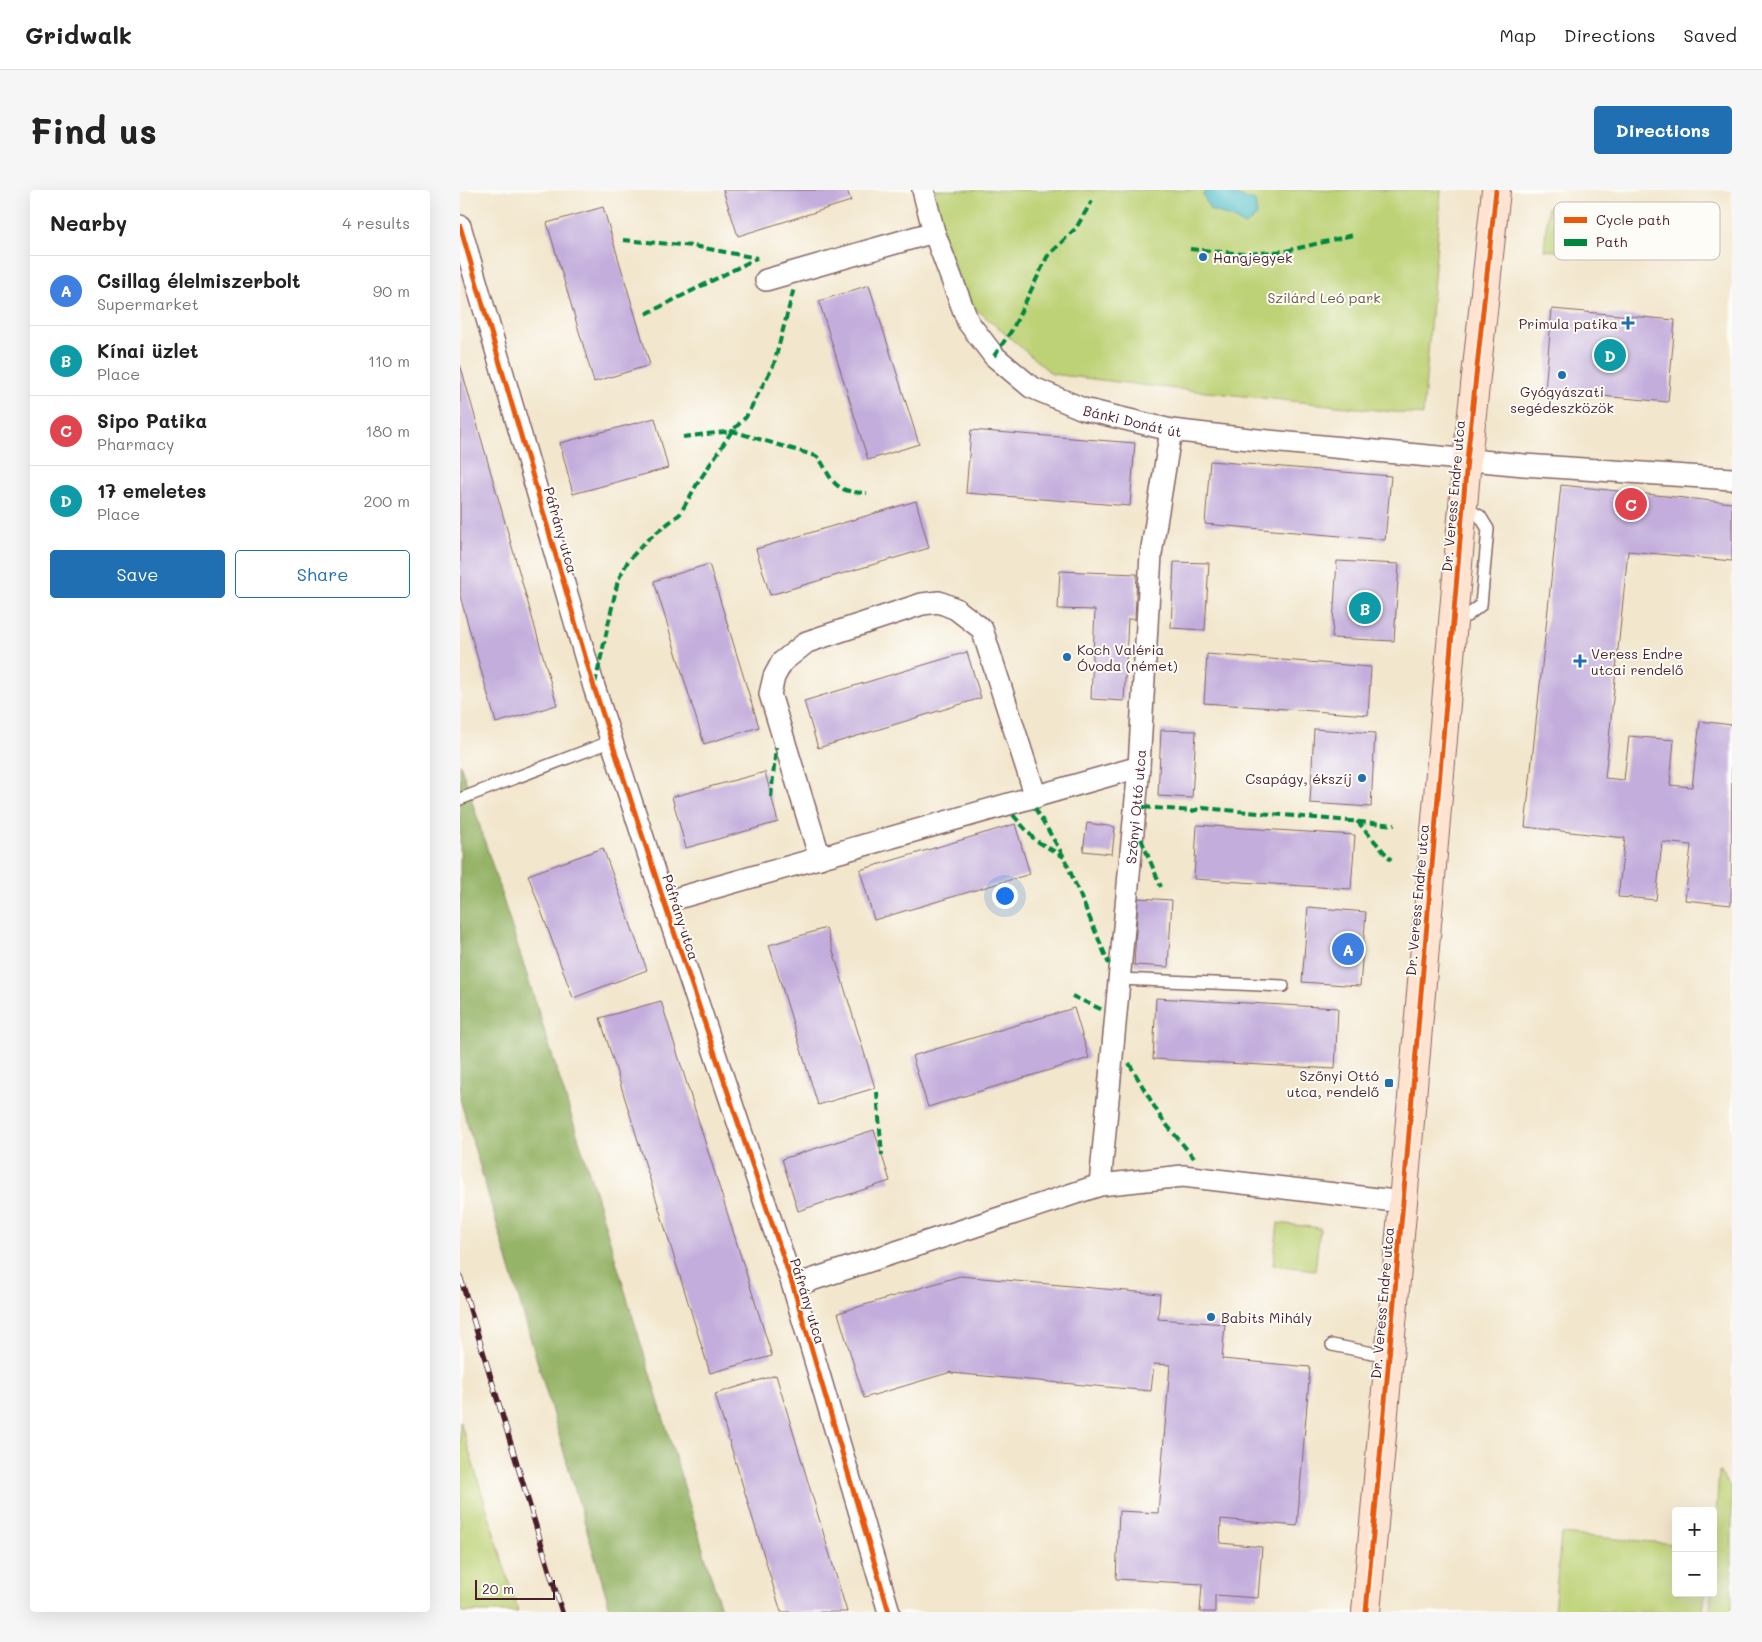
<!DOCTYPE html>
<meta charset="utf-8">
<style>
:root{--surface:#fff;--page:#f6f6f6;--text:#222;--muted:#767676;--line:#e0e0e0;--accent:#1f6fb2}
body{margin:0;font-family:Mali,sans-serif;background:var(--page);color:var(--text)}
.controls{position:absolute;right:15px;bottom:15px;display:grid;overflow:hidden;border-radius:5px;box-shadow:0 5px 20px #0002}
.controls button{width:45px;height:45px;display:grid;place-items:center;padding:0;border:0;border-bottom:1px solid var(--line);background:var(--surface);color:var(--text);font:25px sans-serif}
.scale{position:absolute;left:15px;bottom:12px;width:80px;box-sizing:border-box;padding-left:5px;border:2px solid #4a1f2b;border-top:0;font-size:14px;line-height:18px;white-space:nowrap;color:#4a1f2b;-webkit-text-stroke:4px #fdfcf7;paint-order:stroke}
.you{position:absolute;left:544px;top:705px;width:18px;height:18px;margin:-12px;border:4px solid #fff;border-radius:50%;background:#1a73e8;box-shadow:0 0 0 8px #1a73e833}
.badge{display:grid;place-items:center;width:32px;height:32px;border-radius:50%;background:var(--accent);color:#fff;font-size:16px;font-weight:700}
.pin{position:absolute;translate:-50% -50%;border:2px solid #fff;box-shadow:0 1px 5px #0006}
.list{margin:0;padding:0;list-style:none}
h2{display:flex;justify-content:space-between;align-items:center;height:65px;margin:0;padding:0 20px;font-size:21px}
h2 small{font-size:16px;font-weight:400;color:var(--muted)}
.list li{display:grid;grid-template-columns:32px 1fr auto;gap:15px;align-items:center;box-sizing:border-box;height:70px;padding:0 20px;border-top:1px solid var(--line)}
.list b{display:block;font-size:19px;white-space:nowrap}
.list p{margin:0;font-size:16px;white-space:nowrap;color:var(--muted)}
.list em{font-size:16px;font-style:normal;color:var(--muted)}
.actions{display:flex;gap:10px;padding:15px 20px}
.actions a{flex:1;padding:11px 0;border:1px solid var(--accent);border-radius:5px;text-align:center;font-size:18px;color:var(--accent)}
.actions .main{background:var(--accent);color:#fff}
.map{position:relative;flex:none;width:1272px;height:1422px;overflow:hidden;border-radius:5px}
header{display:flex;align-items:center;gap:30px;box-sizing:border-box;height:70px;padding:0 25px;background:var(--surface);border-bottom:1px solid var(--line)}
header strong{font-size:24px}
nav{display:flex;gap:28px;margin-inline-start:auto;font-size:18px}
.intro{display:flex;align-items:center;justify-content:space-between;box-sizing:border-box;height:120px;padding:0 30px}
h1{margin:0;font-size:35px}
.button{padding:12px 22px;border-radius:5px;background:var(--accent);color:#fff;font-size:18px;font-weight:700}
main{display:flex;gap:30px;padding:0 30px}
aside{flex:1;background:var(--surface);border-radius:5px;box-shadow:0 5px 20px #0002}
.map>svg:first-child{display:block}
.green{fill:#bdd276;stroke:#847850}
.forest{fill:#96b467;stroke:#706a49}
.water{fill:#53c0cb;stroke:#4e707b}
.building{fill:#c3addc}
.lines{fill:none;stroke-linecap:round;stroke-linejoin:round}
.lane-casing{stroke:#856563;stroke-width:14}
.street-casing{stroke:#856563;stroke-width:24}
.secondary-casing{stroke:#856563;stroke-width:30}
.lane{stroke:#fff;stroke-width:11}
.street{stroke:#fff;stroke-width:21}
.secondary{stroke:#fee3d1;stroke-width:28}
.rail-casing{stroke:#4a1f2b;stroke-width:5.5}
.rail{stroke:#fdfcf7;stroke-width:4;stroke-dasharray:11;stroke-linecap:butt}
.quiet{stroke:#00873e;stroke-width:4;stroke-dasharray:8 4;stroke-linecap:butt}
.cycleway-casing{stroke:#fdfcf7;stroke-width:8}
.cycleway{stroke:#e8590c;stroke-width:5}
.poi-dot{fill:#1f6fb2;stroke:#fdfcf7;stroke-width:2}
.labels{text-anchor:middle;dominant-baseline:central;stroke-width:4;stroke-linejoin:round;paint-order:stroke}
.poi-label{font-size:14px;fill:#4a1f2b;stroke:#fdfcf7;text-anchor:start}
.park-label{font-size:14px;fill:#6c5542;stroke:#fdfcf7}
.street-label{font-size:14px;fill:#4a1f2b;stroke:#fdfcf7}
.key{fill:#fdfcf7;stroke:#c7baba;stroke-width:1}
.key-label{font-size:14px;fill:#4a1f2b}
</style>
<header>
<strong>Gridwalk</strong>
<nav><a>Map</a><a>Directions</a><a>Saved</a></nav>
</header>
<div class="intro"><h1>Find us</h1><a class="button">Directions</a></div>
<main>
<aside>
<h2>Nearby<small>4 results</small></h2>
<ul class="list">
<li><span class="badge" style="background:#3f7fe0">A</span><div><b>Csillag élelmiszerbolt</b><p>Supermarket</p></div><em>90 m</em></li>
<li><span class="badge" style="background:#0f9aa8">B</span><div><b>Kínai üzlet</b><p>Place</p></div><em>110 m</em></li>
<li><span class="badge" style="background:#e0444e">C</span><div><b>Sipo Patika</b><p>Pharmacy</p></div><em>180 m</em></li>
<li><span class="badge" style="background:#0f9aa8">D</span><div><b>17 emeletes</b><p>Place</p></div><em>200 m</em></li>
</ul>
<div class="actions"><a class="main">Save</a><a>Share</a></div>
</aside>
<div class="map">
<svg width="1272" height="1422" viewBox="0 0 1272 1422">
<rect width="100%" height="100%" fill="#fdfcf7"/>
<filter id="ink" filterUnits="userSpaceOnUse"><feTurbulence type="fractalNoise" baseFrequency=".02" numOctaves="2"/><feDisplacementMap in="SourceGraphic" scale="10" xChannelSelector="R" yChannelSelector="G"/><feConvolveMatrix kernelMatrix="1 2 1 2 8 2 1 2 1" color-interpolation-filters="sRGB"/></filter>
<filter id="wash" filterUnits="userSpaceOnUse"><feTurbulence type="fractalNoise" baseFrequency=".0096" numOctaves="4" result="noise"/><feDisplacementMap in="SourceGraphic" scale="20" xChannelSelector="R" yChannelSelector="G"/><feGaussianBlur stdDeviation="1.12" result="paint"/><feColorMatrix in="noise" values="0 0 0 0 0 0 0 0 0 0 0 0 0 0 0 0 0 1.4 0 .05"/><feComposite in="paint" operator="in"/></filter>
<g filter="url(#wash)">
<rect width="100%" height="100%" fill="#f2e6cc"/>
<path class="green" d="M472,0H981L963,225L690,196L592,184L507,111L484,47Z
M1088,17L1150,22L1146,65L1084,60Z
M818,1033L860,1038L855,1080L813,1075Z
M0,1231L58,1422H0Z
M1259,1281L1272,1300V1422H1250L1251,1403H1253V1372Z
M1101,1344L1216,1354V1403H1245L1243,1422H1094Z"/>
<path class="forest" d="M0,573L130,985L262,1422H151L0,909Z"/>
<path class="water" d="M748,0H766L781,7L795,11L797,26L785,35L760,23L750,20L743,4Z"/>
<g id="blocks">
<path class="building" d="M263,0H387L391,11L278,46Z
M143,17L190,175L134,192L87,33Z
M409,95L459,254L408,270L359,111Z
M1092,119L1215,130L1208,212L1085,201Z
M0,174L97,515L36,533L0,406Z
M195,228L208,278L113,304L100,253Z
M511,240L675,253L670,316L506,303Z
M750,271L931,286L925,350L745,334Z
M1101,295L1272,313V371L1168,361L1145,588L1164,590L1169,546L1214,550L1210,595L1232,597L1240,531L1272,535L1271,715L1225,710L1231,655L1202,652L1196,710L1175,708L1158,707L1165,648L1065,637Z
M456,311L469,358L310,405L296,359Z
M877,371L939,374L934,451L872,448Z
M714,372L749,373L745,440L711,438Z
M249,374L299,537L244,554L194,391Z
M600,381L677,384L675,429H668L664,511L631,509L635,420L598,419Z
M507,462L521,508L358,558L344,511Z
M747,464L911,477L908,525L744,513Z
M854,539L915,543L911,617L850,613Z
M701,540L736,541L732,608L698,606Z
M305,582L318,632L226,658L212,607Z
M627,633L655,637L652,664L623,661Z
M555,634L570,684L414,730L400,680Z
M737,635L895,645L891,699L734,689Z
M143,658L187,780L113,808L68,685Z
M678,708L712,710L708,777L674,775Z
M848,717L906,722L900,796L842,792Z
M366,738L415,898L358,915L309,755Z
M696,808L878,818L875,879L693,869Z
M201,811L312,1166L250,1183L140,828Z
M614,818L629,868L468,917L452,866Z
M414,940L430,991L338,1021L322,969Z
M500,1086L700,1104L698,1129L765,1134L762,1169L850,1177L837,1336L761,1329L760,1353L802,1357L798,1408L755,1405V1422H740L742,1394L656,1389L659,1321L698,1323L710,1175L694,1174L691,1201L491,1183V1182L404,1208L378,1123Z
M316,1185L387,1422H321L255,1204Z"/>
</g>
</g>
<g filter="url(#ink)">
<use href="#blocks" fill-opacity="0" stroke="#856563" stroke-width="1"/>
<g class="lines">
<g class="lane-casing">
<path id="lane" d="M994,429L1007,426L1021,415L1028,339L1020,326L1004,317
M0,609L152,551
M659,789L823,796
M872,1155L928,1166"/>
</g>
<g class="street-casing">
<g id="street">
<path id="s1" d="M463,0L474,42L508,132L534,166L571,197L623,219L711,240L798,250L1064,275L1272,289"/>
<path d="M0,36L134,497L204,712L333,1096L429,1422"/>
<path d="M306,90L474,42"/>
<path d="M360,668L310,504L314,487L322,472L347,452L462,414L479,412L496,419L522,439L576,607"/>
<path d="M204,712L679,577"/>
<path id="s2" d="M640,995L679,577L691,364L711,240"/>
<path d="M333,1096L640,995L723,986L943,1012"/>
</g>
</g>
<g class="secondary-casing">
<path id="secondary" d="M906,1422L943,1012L1007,270L1036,0"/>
</g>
<use href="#lane" class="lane"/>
<use href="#street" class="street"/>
<use href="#secondary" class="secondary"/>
<g class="rail-casing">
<path id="rail" d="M0,1086L102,1422"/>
</g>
<use href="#rail" class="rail"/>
<path class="quiet" d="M163,50L233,56L297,68
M730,59L784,64L826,61L893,45
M186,124L297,68
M534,166L552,140L587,67L616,38L632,11
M223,247L272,241L356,266C362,271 363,275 367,282C377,301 388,302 407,303
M135,494L158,390L168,371L187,350L220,324L237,294L272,241L286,227L314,174L334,98
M311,607L316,557
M683,617L732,621L743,618L935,635
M575,618L604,667L649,774
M553,625L575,650L604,667
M897,631L931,670
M681,649L701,697
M612,806L645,821
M669,873L701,928L734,968
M417,902L422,965"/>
<g class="cycleway-casing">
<path id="cycleway" d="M0,36L134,497L204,712L333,1096L429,1422
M906,1422L943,1012L1007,270L1036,0"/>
</g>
<use href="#cycleway" class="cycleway"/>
</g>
</g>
<g class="poi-dot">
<circle cx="743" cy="67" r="5"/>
<path d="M1165.5 125.5h5v5h5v5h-5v5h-5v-5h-5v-5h5z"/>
<circle cx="1102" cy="185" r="5"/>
<circle cx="607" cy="467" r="5"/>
<path d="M1117.5 463.5h5v5h5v5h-5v5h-5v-5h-5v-5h5z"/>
<circle cx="902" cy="588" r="5"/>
<rect x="924" y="888" width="10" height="10" rx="2.5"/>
<circle cx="751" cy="1127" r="5"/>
</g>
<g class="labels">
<g class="poi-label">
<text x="753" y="67">Hangjegyek</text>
<text x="1158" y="133" text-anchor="end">Primula patika</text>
<text x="1102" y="201" text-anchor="middle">Gyógyászati<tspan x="1102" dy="16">segédeszközök</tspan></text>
<text x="617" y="459">Koch Valéria<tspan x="617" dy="16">Óvoda (német)</tspan></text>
<text x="1131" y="463">Veress Endre<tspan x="1131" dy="16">utcai rendelő</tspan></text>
<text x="892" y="588" text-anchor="end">Csapágy, ékszíj</text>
<text x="919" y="885" text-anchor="end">Szőnyi Ottó<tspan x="919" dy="16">utca, rendelő</tspan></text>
<text x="761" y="1127">Babits Mihály</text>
</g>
<g class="park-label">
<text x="864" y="107">Szilárd Leó park</text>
</g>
<g class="street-label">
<text stroke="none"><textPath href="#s1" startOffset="338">Bánki Donát út</textPath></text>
<text transform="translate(993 306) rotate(-85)">Dr. Veress Endre utca</text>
<text transform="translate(101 340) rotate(74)">Páfrány utca</text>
<text stroke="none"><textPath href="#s2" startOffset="380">Szőnyi Ottó utca</textPath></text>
<text transform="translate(957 710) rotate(-85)">Dr. Veress Endre utca</text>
<text transform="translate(221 727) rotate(72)">Páfrány utca</text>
<text transform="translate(348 1111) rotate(73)">Páfrány utca</text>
<text transform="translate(922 1113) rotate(-85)">Dr. Veress Endre utca</text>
</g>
</g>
<rect x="1094" y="12" width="166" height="58" rx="8" class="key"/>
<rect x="1104" y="27" width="23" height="6" fill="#e8590c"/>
<rect x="1104" y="49" width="23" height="7" fill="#00873e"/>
<g class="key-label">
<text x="1136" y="35">Cycle path</text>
<text x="1136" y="57">Path</text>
</g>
</svg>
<div class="controls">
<button>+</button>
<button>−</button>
</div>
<div class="scale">20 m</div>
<div class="you"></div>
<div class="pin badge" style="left:888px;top:759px;background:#3f7fe0">A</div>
<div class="pin badge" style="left:905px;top:418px;background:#0f9aa8">B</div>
<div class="pin badge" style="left:1171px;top:314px;background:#e0444e">C</div>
<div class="pin badge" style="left:1150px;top:165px;background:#0f9aa8">D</div>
</div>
</main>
